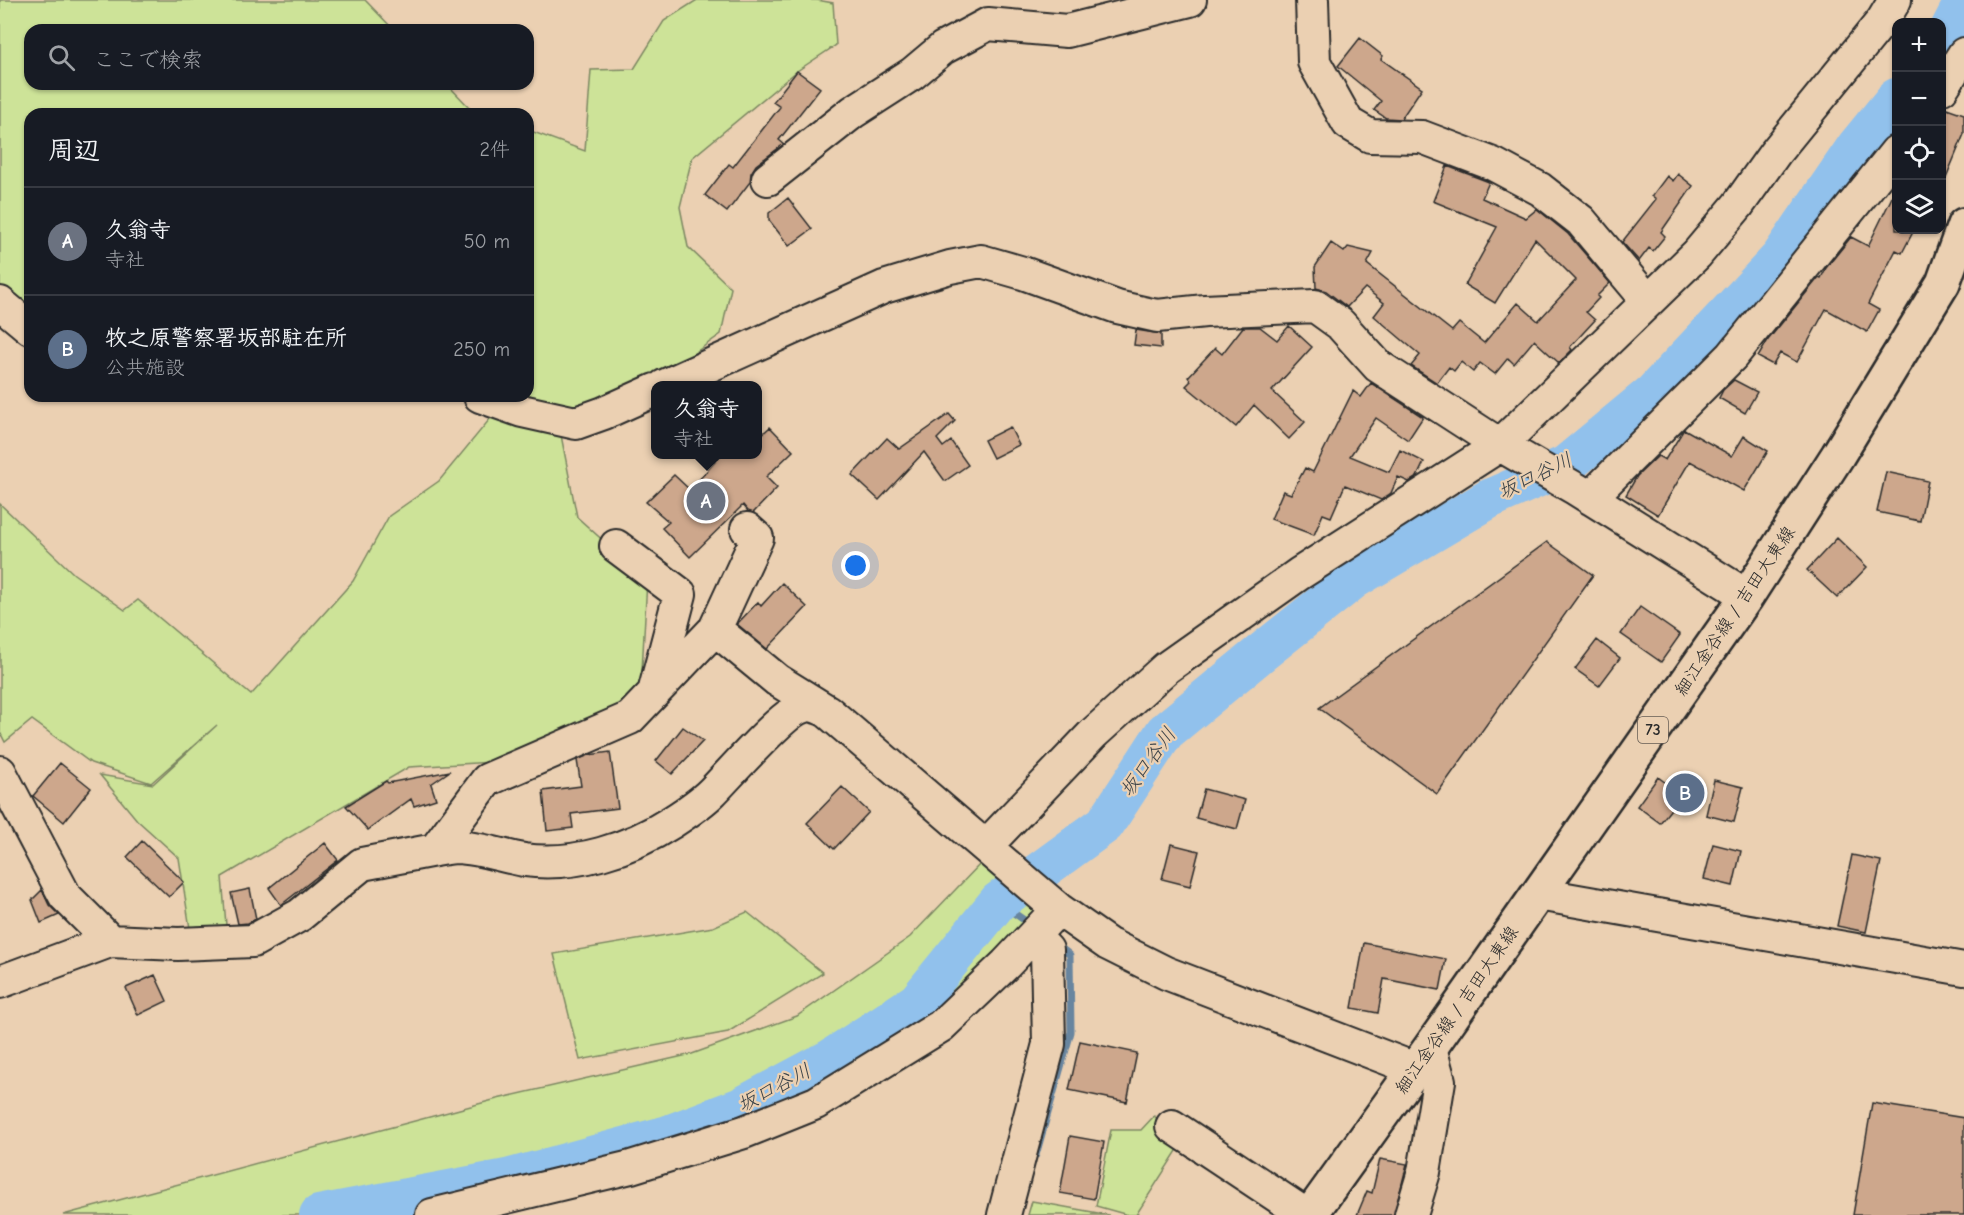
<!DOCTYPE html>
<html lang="ja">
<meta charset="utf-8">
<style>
:root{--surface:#171b24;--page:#20242c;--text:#f1f3f6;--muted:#9ea1a6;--line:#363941;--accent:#1f6fb2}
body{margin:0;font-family:"Comic Neue","Klee One",sans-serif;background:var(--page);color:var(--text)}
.controls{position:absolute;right:18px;top:18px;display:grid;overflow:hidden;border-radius:12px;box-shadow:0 2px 4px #0004}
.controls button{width:54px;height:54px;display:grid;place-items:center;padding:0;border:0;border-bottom:2px solid var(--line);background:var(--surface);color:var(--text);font:30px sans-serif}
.you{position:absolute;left:856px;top:566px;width:21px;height:21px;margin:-15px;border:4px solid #fff;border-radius:50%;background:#1a73e8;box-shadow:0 0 0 9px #1a73e833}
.badge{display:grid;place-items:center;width:39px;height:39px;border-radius:50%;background:var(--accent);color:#fff;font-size:20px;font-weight:700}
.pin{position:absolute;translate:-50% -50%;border:3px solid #fff;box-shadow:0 2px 6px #0006}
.popup{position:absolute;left:651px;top:381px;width:111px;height:78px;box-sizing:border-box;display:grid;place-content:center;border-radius:12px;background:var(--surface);filter:drop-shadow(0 2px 4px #0005);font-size:20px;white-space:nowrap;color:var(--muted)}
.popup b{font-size:22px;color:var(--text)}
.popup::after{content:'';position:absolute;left:50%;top:100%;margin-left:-12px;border:12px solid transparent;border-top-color:var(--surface)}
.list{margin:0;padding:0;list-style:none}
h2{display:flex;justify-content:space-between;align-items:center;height:78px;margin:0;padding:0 24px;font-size:26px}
h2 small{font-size:20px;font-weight:400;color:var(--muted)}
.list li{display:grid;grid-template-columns:39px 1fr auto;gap:18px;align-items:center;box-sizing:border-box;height:108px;padding:0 24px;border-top:2px solid var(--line)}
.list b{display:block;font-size:22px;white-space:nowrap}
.list p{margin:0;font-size:20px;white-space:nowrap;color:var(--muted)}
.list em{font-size:20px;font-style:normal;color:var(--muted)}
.icon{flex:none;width:33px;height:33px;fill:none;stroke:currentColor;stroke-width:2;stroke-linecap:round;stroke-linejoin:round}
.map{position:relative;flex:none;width:1964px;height:1215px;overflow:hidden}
.search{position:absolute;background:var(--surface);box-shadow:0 2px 4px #0004;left:24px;top:24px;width:510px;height:66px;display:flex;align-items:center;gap:15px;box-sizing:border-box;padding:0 21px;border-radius:18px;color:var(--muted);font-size:22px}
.panel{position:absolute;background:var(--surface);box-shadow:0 2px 4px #0004;left:24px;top:108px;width:510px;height:294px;border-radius:18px}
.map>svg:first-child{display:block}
.green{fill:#cde398;stroke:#7c8762;stroke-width:1.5}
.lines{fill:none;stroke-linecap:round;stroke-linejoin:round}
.stream{stroke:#68859f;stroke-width:7}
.river{stroke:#91c1ec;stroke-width:40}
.building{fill:#cda78c;stroke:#2b2b2b;stroke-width:1.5}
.minor-casing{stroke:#2b2b2b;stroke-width:36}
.major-casing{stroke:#2b2b2b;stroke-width:38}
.minor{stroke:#ebd0b2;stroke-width:32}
.major{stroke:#ebd0b2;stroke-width:33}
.labels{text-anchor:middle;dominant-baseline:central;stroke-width:4.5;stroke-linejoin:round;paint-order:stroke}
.shield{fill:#ebd0b2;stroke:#655c54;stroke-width:1.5}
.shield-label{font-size:16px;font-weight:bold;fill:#2b2b2b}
.street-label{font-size:18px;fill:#2b2b2b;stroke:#ebd0b2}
.water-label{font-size:20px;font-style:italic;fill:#3a4248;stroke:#ebd0b2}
</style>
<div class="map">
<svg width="1964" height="1215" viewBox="0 0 1964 1215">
<rect width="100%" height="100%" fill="#ebd0b2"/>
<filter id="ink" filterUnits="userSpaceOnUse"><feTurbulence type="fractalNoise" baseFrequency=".0167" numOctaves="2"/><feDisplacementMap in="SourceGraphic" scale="12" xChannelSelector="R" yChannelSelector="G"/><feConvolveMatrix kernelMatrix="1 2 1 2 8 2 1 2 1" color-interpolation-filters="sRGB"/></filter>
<g filter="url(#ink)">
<path class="green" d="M0,0H365L394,30H30V84H447L471,109L484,114H30V315L0,290Z
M697,0H817L833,3L836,45L797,71L692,158L680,207L688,247L731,288L721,334L679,364L583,409L528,395V130L585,151L591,70L634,69L664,21Z
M494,414L561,435L577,517L647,580L640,707L510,761L409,767L222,877L227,937L191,935L179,858L137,820L100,775L153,784L217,725L151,783L91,763L32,720L5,742L0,732V504L74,574L125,610L138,600L251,695L353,581L389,516L439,481Z
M981,863L1049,917L846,1094L432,1215H63L497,1099L692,1054L797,1016L910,937Z
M747,912L823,973L728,1032L580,1060L554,954L713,927Z
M1154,1116L1184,1140L1136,1215H1128L1096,1206L1111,1130H1141Z
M1032,1201L1109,1215H1028Z"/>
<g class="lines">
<path class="stream" d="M998,902L1024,920
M1036,1155L1071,1032L1070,955L1056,944"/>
<path class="river" d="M1942,41L1949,31L1964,2
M319,1215L507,1179L668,1135L739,1108L832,1058L917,1002L998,902L1105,824L1165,732L1261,653L1354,579L1489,499L1566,465L1653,393L1780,258L1856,147L1896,98"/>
</g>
<path class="building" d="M1360,38L1383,56L1381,59L1422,88L1401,119L1386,118L1374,110L1381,101L1338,66Z
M797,71L820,88L779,140L784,144L756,165L751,173L750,182L727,212L705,195L729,164L733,167L780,107L773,102Z
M1941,106L1964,114V134L1942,187Z
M1447,166L1489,182L1482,198L1526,218L1537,209L1568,234L1610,283L1597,296L1599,298L1586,312L1595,320L1570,347L1572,350L1559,363L1534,340L1514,364L1508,358L1495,374L1480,363L1473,372L1461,362L1454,371L1449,367L1437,383L1411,366L1420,355L1374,316L1384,303L1365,288L1347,307L1326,291L1316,288L1315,267L1331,243L1344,252L1348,247L1373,253L1367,264L1452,331L1459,323L1484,343L1518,303L1538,321L1576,280L1535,239L1495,303L1465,285L1497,227L1433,201Z
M1678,174L1693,186L1661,232L1665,236L1653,251L1649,248L1639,261L1622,242L1656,199L1652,196L1667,176L1673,181Z
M1896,189V230H1914L1902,253L1896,250L1868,304L1879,310L1867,332L1826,309L1797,362L1780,353L1773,365L1758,357L1768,340L1819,277L1821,278L1826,268L1851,237L1868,246Z
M788,198L812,229L789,246L769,220V213Z
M1289,326L1312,347L1272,391L1305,422L1289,439L1254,405L1236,427L1186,386L1191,381L1188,377L1215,348L1222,354L1243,327H1260L1277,340Z
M1136,330L1161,334V348L1134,345Z
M1734,380L1757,392L1745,413L1719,398L1723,390Z
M1371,383L1423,417L1408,440L1376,418L1350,456L1389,472L1400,450L1424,462L1417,477L1409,482L1398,477L1391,493L1381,500L1345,485L1331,517L1323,514L1314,535L1271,519L1283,491L1291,494L1305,468L1313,472L1353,391L1361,397Z
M949,414L955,421L937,439L943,447L951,441L968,465L945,481L924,452L879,500L852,475L887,438L899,449Z
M770,427L793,451L766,477L777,488L753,513L748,511L743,505L690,557L662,528L669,522L646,502L674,475L690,490L722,454H757V439Z
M1010,427L1019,445L993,458L984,440Z
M1684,429L1732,456L1744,436L1768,451L1744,491L1690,461L1658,515L1626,495L1637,476L1658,456L1665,460Z
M1886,472L1928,481L1920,521L1877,512Z
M1837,538L1867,567L1837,598L1807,570Z
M1547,542L1593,575L1437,794L1319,708Z
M782,583L807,607L767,649L737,624L758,602L761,606Z
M1640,607L1680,635L1661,662L1621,634Z
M1597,640L1620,658L1599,686L1575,669Z
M683,727L703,741L672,774L656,761Z
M610,752L618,808L571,814L573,828L547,831L543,791L581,786L577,760L589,755Z
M60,763L91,788L64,822L33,796Z
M450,771L431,784L436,799L414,806L411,799L368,830L346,806L386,781L388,783Z
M1658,777L1682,795L1660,823L1637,806Z
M1714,780L1743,787L1734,822L1706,815Z
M842,787L869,812L834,849L807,823Z
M1204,789L1245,800L1237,829L1196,818Z
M142,841L184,882L169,897L127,857Z
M325,843L338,860L281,905L269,888Z
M1171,844L1199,851L1190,886L1162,879Z
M1713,844L1741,851L1733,886L1704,879Z
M1852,855L1881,861L1866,932L1837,926Z
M250,889L256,919L248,923L238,924L231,893Z
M42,890L49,905L59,915L41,923L32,900Z
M1364,943L1446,959L1440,990L1384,979L1378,1013L1352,1008Z
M155,975L167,1001L138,1015L126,988Z
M1080,1041L1137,1053L1127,1102L1069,1090Z
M1872,1103L1964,1118V1215H1853Z
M1070,1136L1104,1142L1094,1199L1060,1193Z
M1380,1159L1407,1164L1394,1215H1357L1367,1191L1372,1193Z"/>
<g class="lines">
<g class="minor-casing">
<path id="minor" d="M1312,0L1314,62L1348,123L1370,136L1422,137L1493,164L1540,189L1581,221L1648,301
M1942,88L1964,54
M768,179L853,112L912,74L943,48L988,24L1067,31L1190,0
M0,303L30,328
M664,386L884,287L950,267L981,261L1023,273L1117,307L1157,316L1205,311L1315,306L1340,324L1378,366L1500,445L1576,489L1747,596
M480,396L522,411L576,423L604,413L655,390
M1590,498L1732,356L1896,152
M616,546L680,594L655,689
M715,629L757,538L747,529
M0,772L65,896L110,941
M986,846L1094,733L1166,668L1299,574L1500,445L1697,254L1738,205L1775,153L1883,20L1895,0
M435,850C442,849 450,847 457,847C480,848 502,856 524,860C575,867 630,849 672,822C686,813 700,804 712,792C729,775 786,709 805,706C812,704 820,708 827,711
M1538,894L1964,969
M0,982L110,941L178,944L253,941L300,915L362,864L435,850L487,780L630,718L715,629L777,680L827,711L1058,909L1108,944L1166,973L1415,1069
M1172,1126L1306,1215
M432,1215L631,1167L744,1132L816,1103L941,1026L1006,964L1058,909
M1004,1215L1049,1044L1047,950L1034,936
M1411,1215L1424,1172L1439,1081L1430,1048"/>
</g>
<g class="major-casing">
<path id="major" d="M1310,1215L1430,1048L1747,596L1838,455L1943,283L1964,225"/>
</g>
<use href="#minor" class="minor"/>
<use href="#major" class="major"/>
</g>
</g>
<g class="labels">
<rect class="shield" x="1638" y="717" width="30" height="26" rx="4.5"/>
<g class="shield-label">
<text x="1653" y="730">73</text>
</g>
<g class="street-label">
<text transform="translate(1735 611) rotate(-56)">細江金谷線 / 吉田大東線</text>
<text transform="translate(1457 1010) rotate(-55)">細江金谷線 / 吉田大東線</text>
</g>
<g class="water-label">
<text transform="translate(1535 476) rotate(-26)">坂口谷川</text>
<text transform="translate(1148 762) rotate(-54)">坂口谷川</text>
<text transform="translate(774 1088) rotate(-28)">坂口谷川</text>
</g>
</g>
</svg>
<div class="controls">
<button>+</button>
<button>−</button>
<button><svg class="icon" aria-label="locate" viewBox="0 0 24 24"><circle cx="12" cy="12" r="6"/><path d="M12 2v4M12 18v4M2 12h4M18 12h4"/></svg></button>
<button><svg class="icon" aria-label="layers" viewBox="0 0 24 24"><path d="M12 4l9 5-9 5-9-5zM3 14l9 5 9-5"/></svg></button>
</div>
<div class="you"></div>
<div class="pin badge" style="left:706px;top:501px;background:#6b7280">A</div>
<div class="popup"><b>久翁寺</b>寺社</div>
<div class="pin badge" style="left:1685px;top:793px;background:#5c6f8a">B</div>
<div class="search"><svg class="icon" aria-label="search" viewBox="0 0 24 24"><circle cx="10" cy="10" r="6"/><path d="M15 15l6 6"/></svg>ここで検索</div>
<section class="panel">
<h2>周辺<small>2件</small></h2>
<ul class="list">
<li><span class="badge" style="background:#6b7280">A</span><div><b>久翁寺</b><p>寺社</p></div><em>50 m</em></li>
<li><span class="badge" style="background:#5c6f8a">B</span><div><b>牧之原警察署坂部駐在所</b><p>公共施設</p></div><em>250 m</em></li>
</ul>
</section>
</div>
